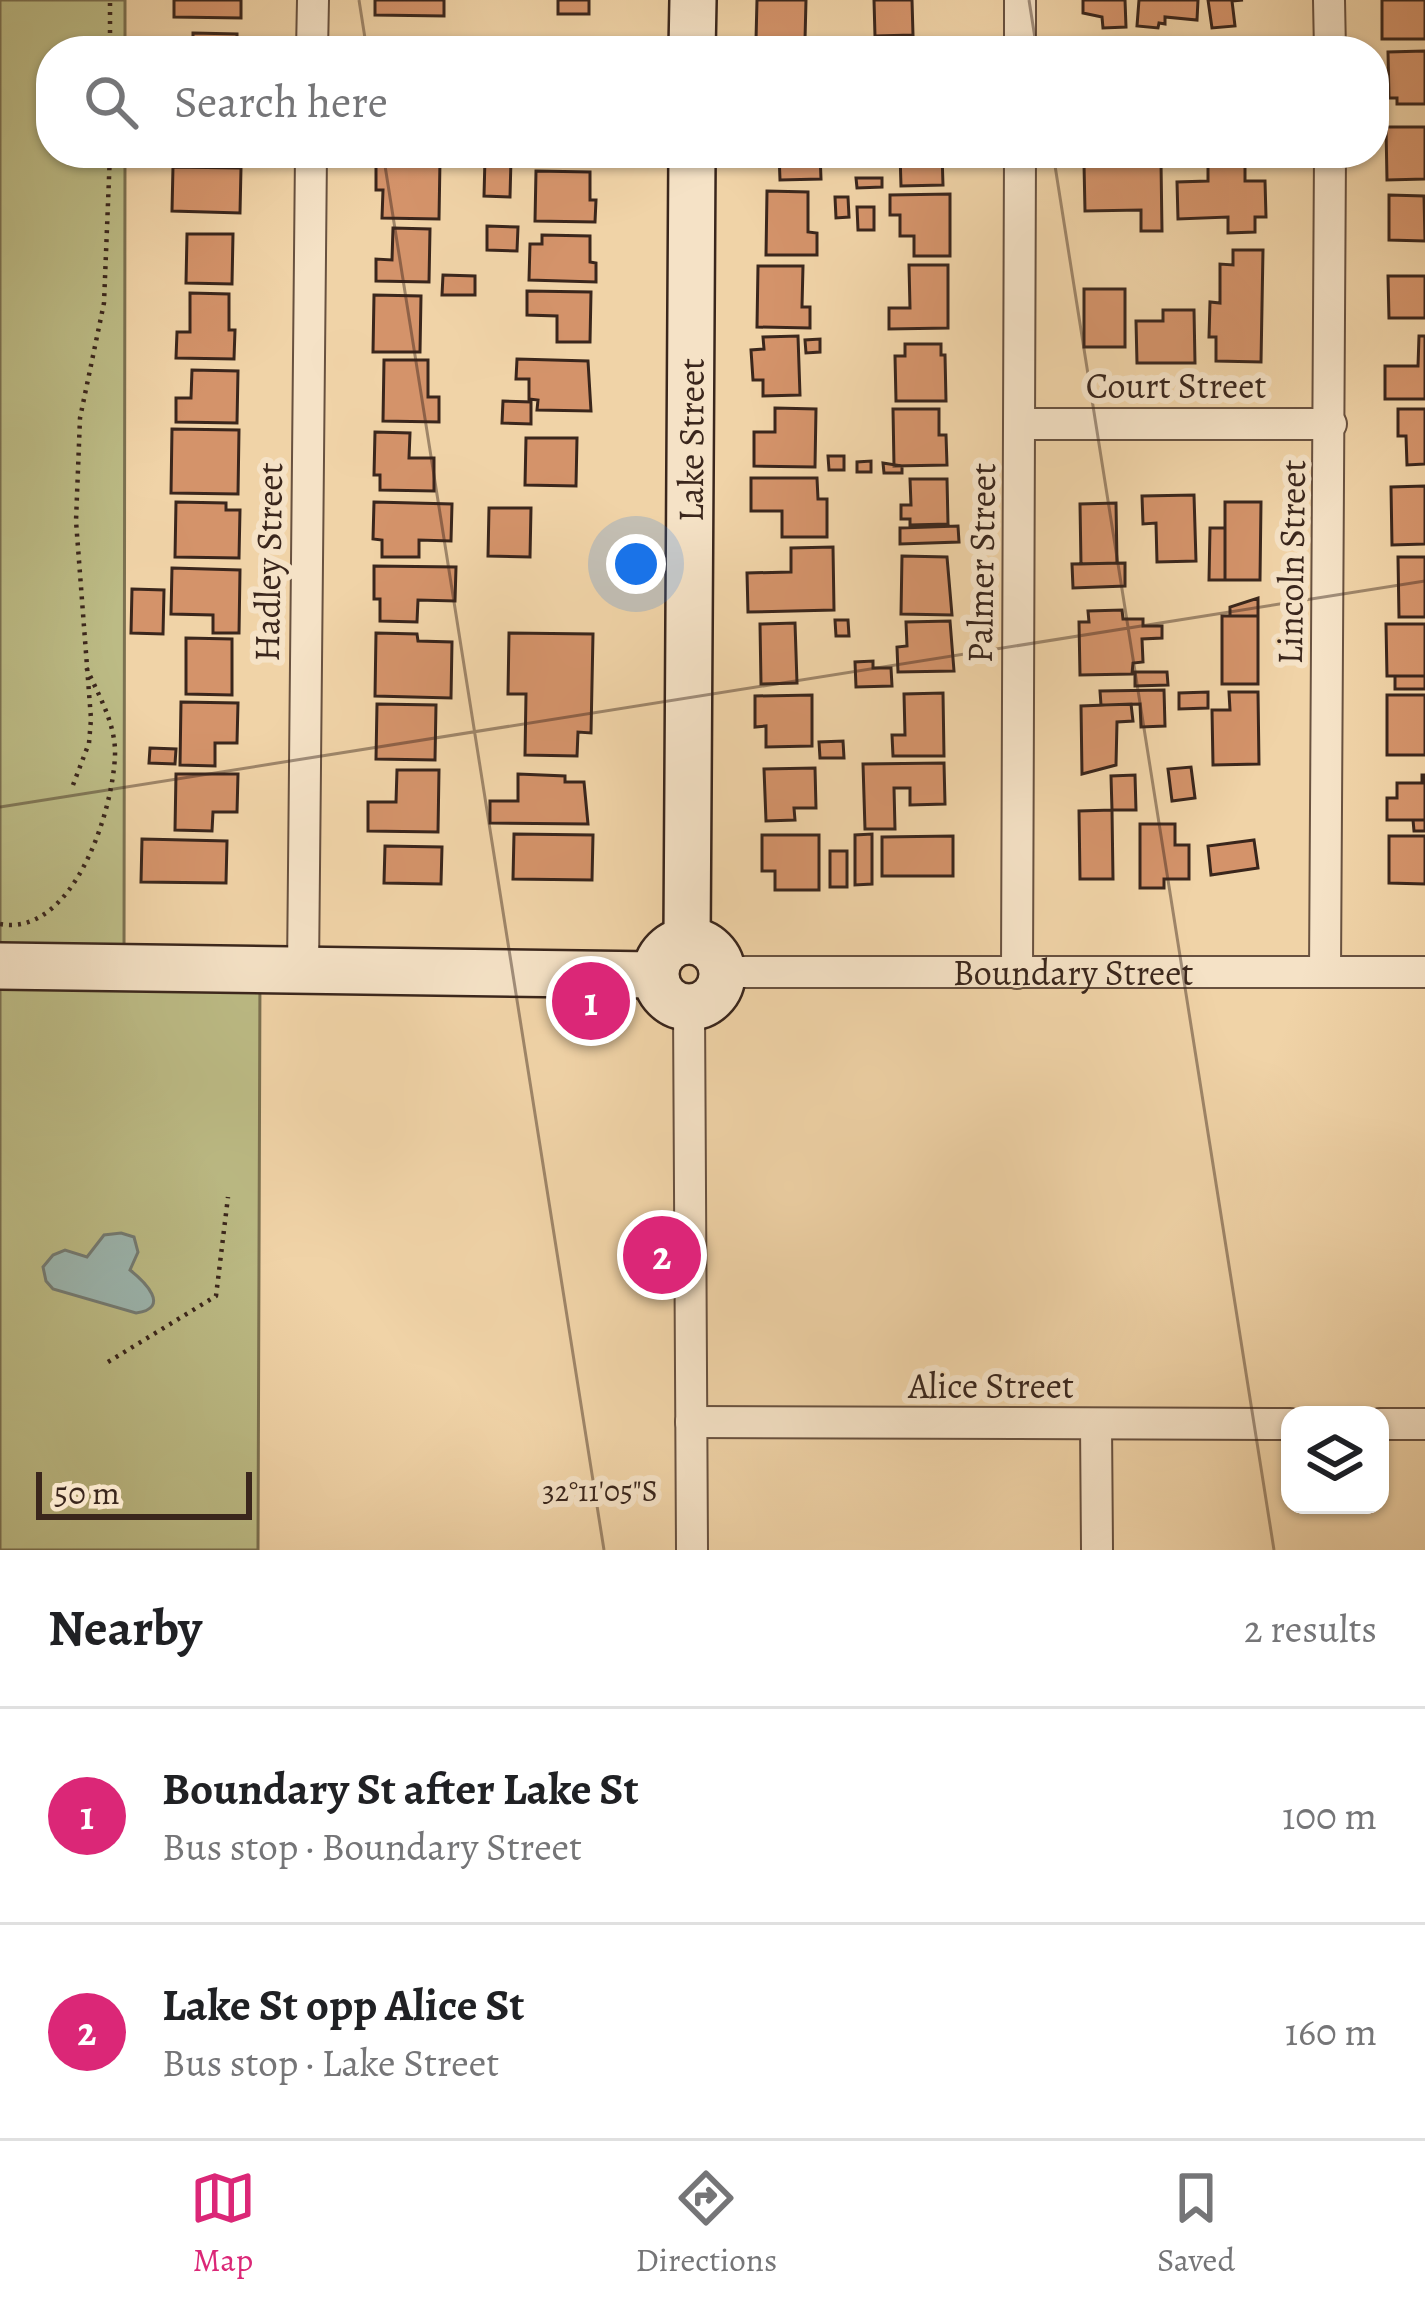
<!DOCTYPE html>
<meta charset="utf-8">
<style>
:root{--surface:#fff;--page:#f6f6f6;--text:#202124;--muted:#757577;--line:#e0e0e0;--accent:#db2777}
body{margin:0;font-family:Alegreya,serif;background:var(--page);color:var(--text)}
.controls{position:absolute;right:36px;bottom:36px;display:grid;overflow:hidden;border-radius:24px;box-shadow:0 3px 9px #0004}
.controls button{width:108px;height:108px;display:grid;place-items:center;padding:0;border:0;border-bottom:3px solid var(--line);background:var(--surface);color:var(--text);font:60px sans-serif}
.scale{position:absolute;left:36px;bottom:30px;width:216px;box-sizing:border-box;padding-left:12px;border:6px solid #3a261c;border-top:0;font-size:33px;line-height:42px;white-space:nowrap;color:#3a261c;-webkit-text-stroke:9px #f5e2c6;paint-order:stroke}
.you{position:absolute;left:636px;top:564px;width:42px;height:42px;margin:-30px;border:9px solid #fff;border-radius:50%;background:#1a73e8;box-shadow:0 0 0 18px #1a73e833}
.badge{display:grid;place-items:center;width:78px;height:78px;border-radius:50%;background:var(--accent);color:#fff;font-size:39px;font-weight:700}
.pin{position:absolute;translate:-50% -50%;border:6px solid #fff;box-shadow:0 3px 12px #0006}
.list{margin:0;padding:0;list-style:none}
h2{display:flex;justify-content:space-between;align-items:center;height:156px;margin:0;padding:0 48px;font-size:51px}
h2 small{font-size:39px;font-weight:400;color:var(--muted)}
.list li{display:grid;grid-template-columns:78px 1fr auto;gap:36px;align-items:center;box-sizing:border-box;height:216px;padding:0 48px;border-top:3px solid var(--line)}
.list b{display:block;font-size:45px;white-space:nowrap}
.list p{margin:0;font-size:39px;white-space:nowrap;color:var(--muted)}
.list em{font-size:39px;font-style:normal;color:var(--muted)}
.icon{flex:none;width:66px;height:66px;fill:none;stroke:currentColor;stroke-width:2;stroke-linecap:round;stroke-linejoin:round}
.map{position:relative;flex:none;width:1425px;height:1550px;overflow:hidden}
.search{position:absolute;background:var(--surface);box-shadow:0 3px 9px #0004;left:36px;right:36px;top:36px;height:132px;display:flex;align-items:center;gap:30px;box-sizing:border-box;padding:0 42px;border-radius:48px;color:var(--muted);font-size:45px}
.sheet{height:588px;background:var(--surface)}
nav{display:flex;justify-content:space-around;align-items:center;box-sizing:border-box;height:168px;border-top:3px solid var(--line);background:var(--surface);font-size:33px;color:var(--muted)}
nav a{display:grid;justify-items:center;gap:6px}
nav .on{color:var(--accent)}
.map>svg:first-child{display:block}
.green{fill:#bcbb85;stroke:#7b7050;stroke-width:3}
.water{fill:#9cb6af;stroke:#757c74;stroke-width:3}
.building{fill:#d4936a;stroke:#3a261c;stroke-width:3}
.lines{fill:none;stroke-linecap:round;stroke-linejoin:round}
.street-casing{stroke:#68513f;stroke-width:34}
.secondary-casing{stroke:#3a261c;stroke-width:50}
.path{stroke:#3a261c;stroke-width:4.5;stroke-dasharray:3 6;stroke-linecap:butt}
.street{stroke:#f5e2c6;stroke-width:30}
.secondary{stroke:#f5e2c6;stroke-width:45}
.ticks{fill:none;stroke:#3a261c;stroke-width:3;stroke-opacity:0.45}
.labels{text-anchor:middle;dominant-baseline:central;stroke-width:12;stroke-linejoin:round;paint-order:stroke}
.street-label{font-size:36px;fill:#3a261c;stroke:#f5e2c6}
.ticks-label{font-size:30px;text-anchor:middle;fill:#3a261c;stroke:#f5e2c6;stroke-width:12;stroke-linejoin:round;paint-order:stroke}
</style>
<div class="map">
<svg width="1425" height="1550" viewBox="0 0 1425 1550">
<rect width="100%" height="100%" fill="#f0d3a7"/>
<filter id="stains"><feTurbulence type="fractalNoise" baseFrequency=".00167" numOctaves="4"/><feColorMatrix values="0 0 0 0 .2 0 0 0 0 .09 0 0 0 0 .02 0 0 0 .5 -.17"/></filter>
<radialGradient id="worn" r=".72"><stop offset=".6" stop-color="#630" stop-opacity="0"/><stop offset="1" stop-color="#630" stop-opacity=".3"/></radialGradient>
<path class="green" d="M0,0H125V51H51V153H125L124,967L260,970L258,1550H0Z"/>
<path class="water" d="M121,1233L134,1237L138,1252L130,1270C144,1281 172,1308 136,1313L53,1289L46,1281L43,1267L53,1255L65,1250L87,1257L104,1235Z"/>
<path class="building" d="M174,0H241V18L174,17Z
M375,0H444V16L375,15Z
M558,0H589V14H558Z
M757,0H806L805,40H756Z
M874,0H912L913,35L875,36Z
M1083,0H1125L1126,27L1103,28L1102,17L1083,13Z
M1139,0H1198L1197,20L1165,17V24L1159,23L1158,28L1137,26Z
M1208,0H1243L1232,1L1235,26L1212,28Z
M1382,0H1425V39H1382Z
M193,33L237,34V51H193Z
M372,38L441,39V51H372Z
M541,44L598,45V51H541Z
M1425,51V104H1397V98H1389L1388,52Z
M1386,127H1425V179L1387,180Z
M779,153H820L821,179L780,180Z
M900,153H942L943,185L901,186Z
M1208,155H1245V181H1265L1266,217H1255V232L1228,233V217L1178,219L1177,182L1208,181Z
M485,158L511,159L510,197L484,196Z
M376,159L440,160L439,219L382,218L383,190H376Z
M1161,163L1162,231H1141V210L1085,211L1084,164Z
M173,167L241,168L240,213L172,211Z
M536,171L590,172V200H596L595,222L535,221Z
M856,178H882V187L857,188Z
M767,191L808,192V232L817,233V255H766Z
M950,194V256H914V236H900V215H890V195Z
M1389,195L1424,196L1425,241L1389,240Z
M835,197H848L849,217L836,218Z
M857,207H874V230H858Z
M487,226L518,227L517,251L487,250Z
M393,228L430,229L429,282L376,281V259L392,260Z
M187,234H233L232,284L186,283Z
M542,235L590,236V262L596,263V282L529,280L530,244H542Z
M1233,250H1263L1261,362L1216,361V337H1209L1210,302L1220,303V264L1233,265Z
M909,265H948V328L889,329V308H910Z
M758,266H803L802,307H810V328L757,327Z
M443,275L475,276V295H442Z
M1388,276H1425V318H1389Z
M1084,289H1125V347H1084Z
M527,291L591,292L590,342H557V316L527,315Z
M190,293L229,294V330H235L234,359L176,358L177,332H190Z
M374,295L421,296L420,352H373Z
M1163,310H1194L1195,363H1137L1136,321H1163Z
M798,336L800,395L763,396V380H753L751,350L764,349L763,337Z
M1419,336H1425V399H1385V366H1418Z
M820,339V352L806,353L805,340Z
M905,344H941V355H945L946,401H896L895,356H905Z
M517,359L588,361L591,411L537,410L538,400L529,399V379H516Z
M384,360H428V397H439V422L383,421Z
M192,370L238,371L237,423L176,422V398H191Z
M503,401L531,402V424L502,423Z
M775,408L816,409L815,467L754,466V432H775Z
M893,409H939V435H946L947,465L894,466Z
M1398,409H1425V464L1407,465L1406,436H1398Z
M172,429L239,430L238,494L171,493Z
M375,432L410,433L409,458H434V491L380,490V475H374Z
M526,438H577L576,486L525,485Z
M828,456H844V470H829Z
M871,461V472H857V462Z
M883,463L902,466V473H884Z
M751,478H817L818,499H827V537H782V511H751Z
M910,479H947L948,524L910,525V519H901V505H911Z
M1425,486V544L1392,545L1391,487Z
M1194,495L1196,561L1157,562L1156,523L1143,524L1142,496Z
M176,502L226,503V510H240L239,558L175,557Z
M374,502L452,504L451,541L419,540V557H382V540L373,539Z
M1225,502H1261L1260,580H1225Z
M1116,503L1117,563L1081,564L1080,504Z
M489,508H531L530,557L488,556Z
M958,526L959,542L900,544V528Z
M1210,528H1225V580H1209Z
M833,547L834,610L748,612L747,573L791,572V548Z
M902,556L947,557L952,615L901,614Z
M1398,557H1425V617H1399Z
M1125,563V586L1073,588L1072,564Z
M374,566L456,567L455,601L418,600L417,622L380,621V599H374Z
M172,568L240,570L239,633H213V615L171,614Z
M132,589L164,590L163,634L131,633Z
M1258,598V616H1230V607Z
M1122,610L1123,619H1143V626H1162V638L1142,639L1143,662L1133,663L1132,674L1080,675L1079,622H1089L1088,611Z
M1222,616H1258V684H1222Z
M835,620H848L849,636H836Z
M950,621L954,671L898,672L897,647L907,646L906,622Z
M795,623L797,683L761,684L760,624Z
M1386,624H1425V676H1387Z
M376,633L417,634L418,641L452,642L451,698L375,696Z
M509,633L593,634L591,733L578,732L577,756L525,755L526,694H508Z
M186,638L232,639V695L186,694Z
M873,661V668H891L892,686L856,687L855,662Z
M1135,672H1167L1168,685L1135,686Z
M1395,676H1425V689H1395Z
M1164,690L1165,726L1141,727L1140,704L1101,705L1100,691Z
M1208,692V708L1179,709V693Z
M1229,692H1258L1259,764L1213,765L1212,710H1230Z
M943,693L944,756H893L892,735H905L904,694Z
M812,695V746L766,747V726L755,727V696Z
M1387,695H1425V755H1387Z
M181,702L238,703L237,743H215V766L180,765Z
M377,704L436,705L435,760L376,759Z
M1131,704L1133,721L1117,722L1116,765L1082,774L1081,706Z
M843,741L844,758H820L819,742Z
M150,748L176,749L175,764L149,763Z
M944,763L945,804L910,805V788H894L895,829H865L863,764Z
M1191,767L1195,798L1172,801L1168,769Z
M815,768L816,808H794L795,820L766,821L764,769Z
M397,770H439L438,832L368,831V802H396Z
M176,774H238L237,812H213L212,831L175,830Z
M518,774L565,776V782H584L588,824L490,823V801H518Z
M1135,775L1136,810H1112L1111,776Z
M1422,775H1425V820H1387V798H1397V783H1422Z
M1112,810L1113,879H1080L1079,811Z
M1413,820H1425V831H1414Z
M1140,824H1175V845H1189V879H1164V888H1140Z
M514,834L593,835L592,880L513,879Z
M872,834V884L855,885V835Z
M762,835H819V890H775V871H762Z
M953,836V876H882V837Z
M1389,836H1425V884L1389,883Z
M142,839L227,841L226,883L141,882Z
M1254,840L1258,868L1211,875L1208,846Z
M385,846L442,847L441,884L384,883Z
M830,851H847V887H830Z"/>
<g class="lines">
<g class="street-casing">
<g id="street">
<path d="M1020,0V51"/>
<path d="M1329,0L1330,51"/>
<path d="M312,51L313,0"/>
<path d="M1021,424H1331"/>
<path d="M303,971L311,153"/>
<path id="s1" d="M722,972H1425"/>
<path d="M1325,972L1330,153"/>
<path d="M1017,973L1020,153"/>
<path d="M689,1008L692,1550"/>
<path d="M691,1422L1290,1424"/>
<path d="M1096,1424L1097,1550"/>
<path d="M1380,1424H1425"/>
</g>
</g>
<g class="secondary-casing">
<g id="secondary">
<path d="M692,51L693,0"/>
<circle cx="689" cy="974" r="33"/>
<path id="s2" d="M687,941L692,153"/>
<path d="M0,966L655,975"/>
</g>
</g>
<path class="path" d="M110,51V0
M73,785L89,743L91,719L76,521L80,418L104,303L110,153
M0,924C73,937 113,812 115,755C116,724 98,694 86,667
M108,1362L216,1296L228,1197"/>
<use href="#street" class="street"/>
<use href="#secondary" class="secondary"/>
</g>
<path class="ticks" d="M359,0L367,51M1029,0L1037,51M383,153L604,1550M1053,153L1274,1550M0,807L1425,581"/>
<g class="labels">
<g class="street-label">
<text x="1176" y="385">Court Street</text>
<text stroke="none"><textPath href="#s2" startOffset="501">Lake Street</textPath></text>
<text transform="translate(268 562) rotate(-89)">Hadley Street</text>
<text transform="translate(1291 562) rotate(-89)">Lincoln Street</text>
<text transform="translate(981 563) rotate(-89)">Palmer Street</text>
<text stroke="none"><textPath href="#s1" startOffset="351">Boundary Street</textPath></text>
<text x="991" y="1385">Alice Street</text>
</g>
</g>
<g class="ticks-label">
<text x="600" y="1501">32°11'05"S</text>
</g>
<rect width="100%" height="100%" filter="url(#stains)"/>
<rect width="100%" height="100%" fill="url(#worn)"/>
</svg>
<div class="controls">
<button><svg class="icon" aria-label="layers" viewBox="0 0 24 24"><path d="M12 4l9 5-9 5-9-5zM3 14l9 5 9-5"/></svg></button>
</div>
<div class="scale">50 m</div>
<div class="you"></div>
<div class="pin badge" style="left:591px;top:1001px">1</div>
<div class="pin badge" style="left:662px;top:1255px">2</div>
<div class="search"><svg class="icon" aria-label="search" viewBox="0 0 24 24"><circle cx="10" cy="10" r="6"/><path d="M15 15l6 6"/></svg>Search here</div>
</div>
<section class="sheet">
<h2>Nearby<small>2 results</small></h2>
<ul class="list">
<li><span class="badge">1</span><div><b>Boundary St after Lake St</b><p>Bus stop · Boundary Street</p></div><em>100 m</em></li>
<li><span class="badge">2</span><div><b>Lake St opp Alice St</b><p>Bus stop · Lake Street</p></div><em>160 m</em></li>
</ul>
</section>
<nav>
<a class="on"><svg class="icon" aria-label="map" viewBox="0 0 24 24"><path d="M3 6l6-2 6 2 6-2v14l-6 2-6-2-6 2zM9 4v14M15 6v14"/></svg>Map</a>
<a><svg class="icon" aria-label="directions" viewBox="0 0 24 24"><path d="M12 3l9 9-9 9-9-9zM9 14v-3h6M13 9l2 2-2 2"/></svg>Directions</a>
<a><svg class="icon" aria-label="saved" viewBox="0 0 24 24"><path d="M7 4h10v16l-5-4-5 4z"/></svg>Saved</a>
</nav>
